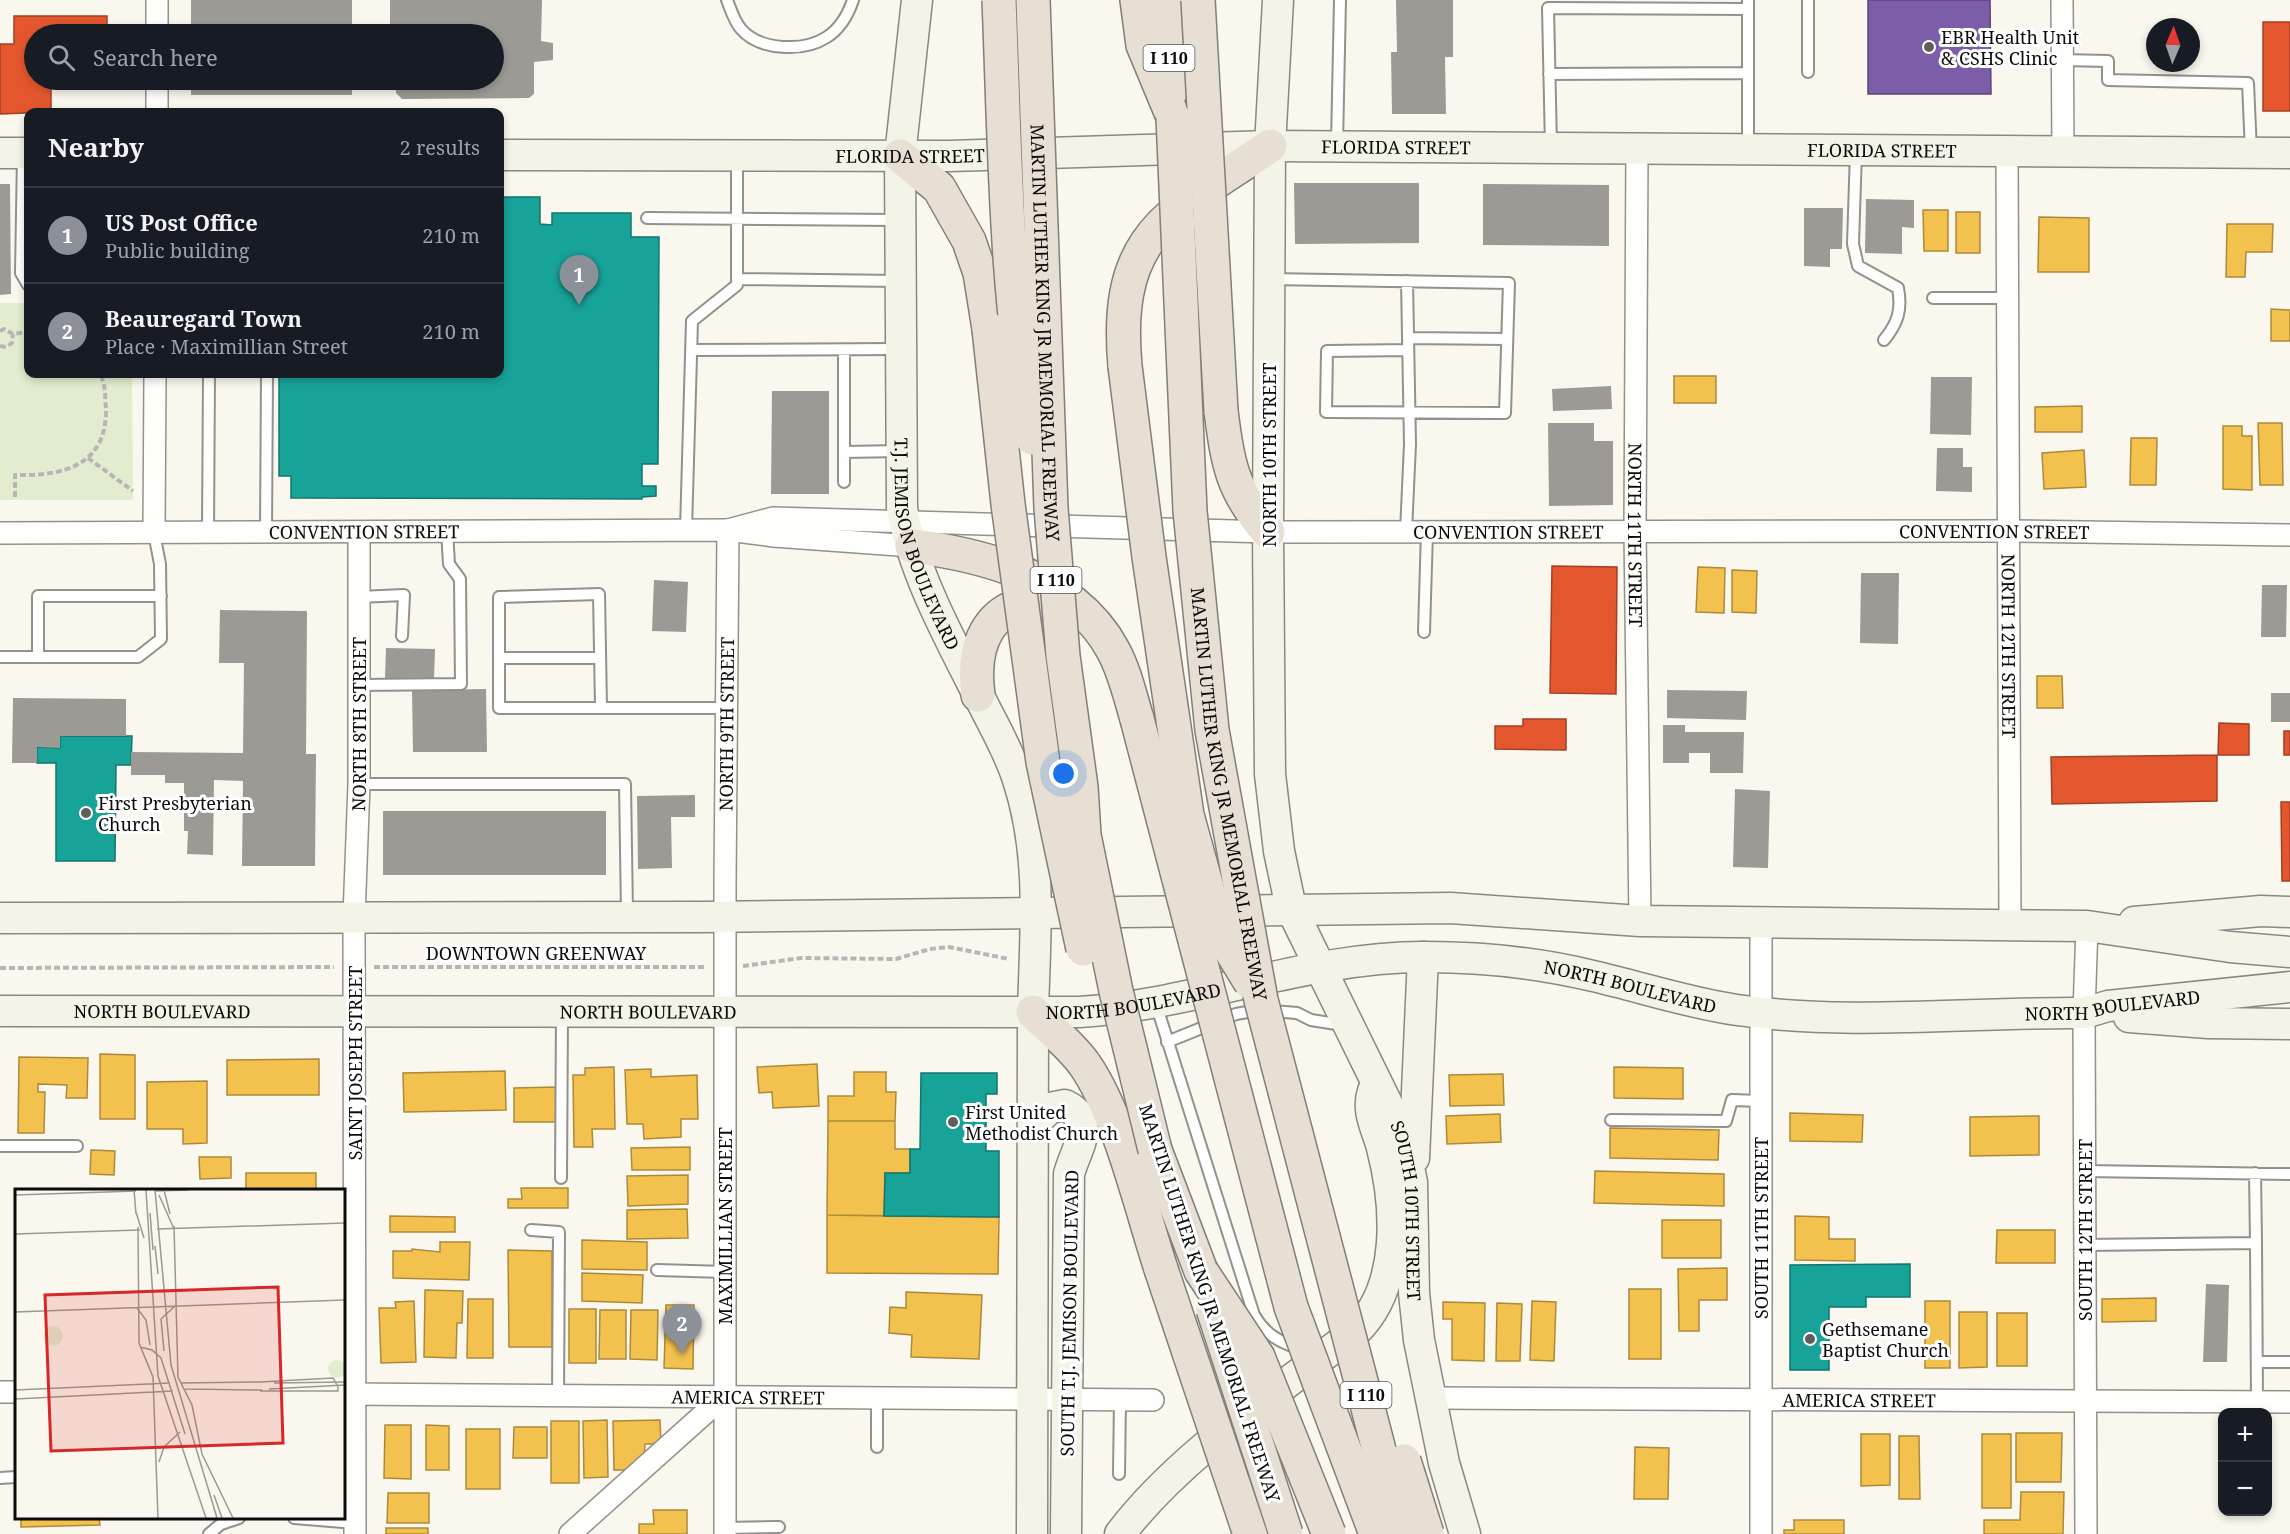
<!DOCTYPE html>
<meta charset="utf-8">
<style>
:root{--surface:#171b24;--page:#20242c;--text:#f1f3f6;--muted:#9ea1a6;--line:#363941;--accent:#8c9099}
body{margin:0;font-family:"Noto Serif",serif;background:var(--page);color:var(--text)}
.controls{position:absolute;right:18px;bottom:18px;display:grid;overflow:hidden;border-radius:12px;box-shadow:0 3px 9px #0003}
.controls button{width:54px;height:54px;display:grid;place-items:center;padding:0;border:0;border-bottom:2px solid var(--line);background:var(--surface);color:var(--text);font:30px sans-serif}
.compass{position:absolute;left:2146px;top:18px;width:54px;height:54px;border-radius:50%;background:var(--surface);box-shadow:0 3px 9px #0003;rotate:2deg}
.you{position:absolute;left:1064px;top:774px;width:21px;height:21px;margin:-15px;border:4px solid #fff;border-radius:50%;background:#1a73e8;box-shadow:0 0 0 9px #1a73e833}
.badge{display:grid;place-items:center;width:39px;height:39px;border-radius:50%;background:var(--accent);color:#fff;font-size:20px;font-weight:700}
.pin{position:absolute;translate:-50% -50px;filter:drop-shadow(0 2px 3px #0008)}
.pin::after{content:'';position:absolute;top:32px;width:21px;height:18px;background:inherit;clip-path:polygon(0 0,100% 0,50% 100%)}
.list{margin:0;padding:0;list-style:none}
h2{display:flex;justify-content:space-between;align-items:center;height:78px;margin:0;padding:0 24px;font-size:26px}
h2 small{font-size:20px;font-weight:400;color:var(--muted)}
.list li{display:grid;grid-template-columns:39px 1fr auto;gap:18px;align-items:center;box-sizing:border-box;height:96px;padding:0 24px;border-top:2px solid var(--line)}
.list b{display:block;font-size:22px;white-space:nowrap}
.list p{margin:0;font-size:20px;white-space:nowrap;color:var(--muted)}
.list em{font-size:20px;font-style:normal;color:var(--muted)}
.icon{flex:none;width:33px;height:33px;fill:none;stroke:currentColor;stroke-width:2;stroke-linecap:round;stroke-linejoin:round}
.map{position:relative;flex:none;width:2290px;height:1534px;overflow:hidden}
.search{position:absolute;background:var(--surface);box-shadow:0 3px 9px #0003;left:24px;top:24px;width:480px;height:66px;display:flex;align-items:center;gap:15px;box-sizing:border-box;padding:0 21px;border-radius:33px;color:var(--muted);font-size:22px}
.panel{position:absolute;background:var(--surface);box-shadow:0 3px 9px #0003;left:24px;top:108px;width:480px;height:270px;border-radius:12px}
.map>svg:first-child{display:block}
.green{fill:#e2edcf}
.homes{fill:#f2c14e;stroke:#ad8a3a;stroke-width:1.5}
.shops{fill:#e4572e;stroke:#a34024;stroke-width:1.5}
.offices{fill:#7b5ea7;stroke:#594578;stroke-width:1.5}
.public{fill:#17a398;stroke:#13756e;stroke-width:1.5}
.building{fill:#9c9a95}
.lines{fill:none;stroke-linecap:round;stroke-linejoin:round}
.lane-casing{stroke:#93918d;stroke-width:14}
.street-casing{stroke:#93918d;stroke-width:24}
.secondary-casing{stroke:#898884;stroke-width:33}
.highway-casing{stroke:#807f7a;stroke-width:36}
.path{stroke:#b7b6b5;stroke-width:4;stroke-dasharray:6 3;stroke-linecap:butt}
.lane{stroke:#fefefc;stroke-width:10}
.street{stroke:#fefefc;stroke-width:21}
.secondary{stroke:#f4f3e8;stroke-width:30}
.highway{stroke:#e7ded4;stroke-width:33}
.highway-bridge-casing{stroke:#807f7a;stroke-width:36;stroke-linecap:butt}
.highway-bridge{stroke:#e7ded4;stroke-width:33}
.poi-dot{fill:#5f5e5a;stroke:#fff;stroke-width:2}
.labels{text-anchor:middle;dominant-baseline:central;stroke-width:6;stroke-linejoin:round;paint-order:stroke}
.shield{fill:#fff;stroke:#545454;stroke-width:1.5}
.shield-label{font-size:16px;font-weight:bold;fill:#0b0b0b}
.poi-label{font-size:18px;fill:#0b0b0b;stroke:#fff;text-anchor:start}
.street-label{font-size:18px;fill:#0b0b0b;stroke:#fff}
.inset-road{fill:none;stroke:#9a9993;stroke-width:1.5}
.view{fill:#d62828;fill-opacity:0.15;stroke:#d62828;stroke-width:3}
.inset-edge{fill:none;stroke:#0b0b0b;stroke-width:3}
</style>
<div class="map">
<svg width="2290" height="1534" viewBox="0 0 2290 1534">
<rect width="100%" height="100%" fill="#faf7ee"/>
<path class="green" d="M0,303H28V374H132L133,500H0Z"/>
<path class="homes" d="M1923,210H1948V251H1924Z
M1956,212H1980V253H1956Z
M2039,217L2089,218V272H2038Z
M2227,224H2273L2272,252H2246L2245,277H2226Z
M2271,309L2290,310V341H2271Z
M1674,376H1716V403H1674Z
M2082,406V432H2035V407Z
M2258,423H2282L2283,485H2260Z
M2223,426H2242V436H2252V490L2223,489Z
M2131,438H2157L2156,485H2130Z
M2084,450L2086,487L2044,489L2042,453Z
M1698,567L1725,568L1724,613L1696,612Z
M1732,570L1757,571L1756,613L1732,612Z
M2037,676H2062L2063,708H2037Z
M100,1054L135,1055V1119H100Z
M19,1057L88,1058L87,1098H66L67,1085L38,1084V1092H45L44,1133H18Z
M319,1059V1095H227V1060Z
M817,1064L819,1106L773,1108L772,1092L759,1093L757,1067Z
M614,1067L615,1129H592L593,1147H574L573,1075H585V1068Z
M1614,1067L1683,1068V1099L1614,1098Z
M651,1069V1077L697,1075L698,1119H681V1137L644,1139L643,1124H627L625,1070Z
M505,1071L506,1110L404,1112L403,1073Z
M854,1072H886V1092H896L895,1121H828V1096H854Z
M1503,1074L1504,1105L1450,1106L1449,1075Z
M207,1081V1143L183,1144V1129H147V1082Z
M557,1087V1122H514V1088Z
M1790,1113L1863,1115L1862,1142L1790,1141Z
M1500,1114L1501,1142L1447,1144L1446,1116Z
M2039,1116V1155L1970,1156V1117Z
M828,1121H895V1149H910V1173H885L884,1216L827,1215Z
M1610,1128L1719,1130L1718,1160L1610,1158Z
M690,1147V1170H632L631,1148Z
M91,1150L115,1151L114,1175L90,1174Z
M199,1157H231V1178L200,1179Z
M1595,1171L1724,1174V1206L1594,1203Z
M246,1173H316V1190H246Z
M688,1175V1204L628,1206L627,1176Z
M521,1188H568V1208H508V1199H522Z
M687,1209L688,1238L627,1239V1210Z
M827,1215L999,1217L998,1274L827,1273Z
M390,1216L455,1217V1232H390Z
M1795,1216L1829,1217V1239H1855V1261L1795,1260Z
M1662,1220H1721V1258H1662Z
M1997,1230H2055V1263H1996Z
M582,1240L647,1242V1270L582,1269Z
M440,1242H470L469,1280L393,1278V1251H412V1249L440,1252Z
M508,1250L552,1251V1347H509Z
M1727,1268V1300H1699V1331H1679L1678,1269Z
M582,1273L643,1275L642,1303L582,1301Z
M1629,1289H1661V1359H1629Z
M425,1290L463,1291L462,1323H457L456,1358L424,1357Z
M906,1292L982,1295L979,1359L911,1357L912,1335L889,1333L890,1307L906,1308Z
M2156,1298V1321L2102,1322V1299Z
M468,1299H493V1358H467Z
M414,1301L416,1362L381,1363L379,1308H396L395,1302Z
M1532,1301L1556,1302L1554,1361L1530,1360Z
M1925,1301H1950V1368H1925Z
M1443,1302L1485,1303L1484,1361L1452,1360V1319H1443Z
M1497,1303L1522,1304L1520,1361H1496Z
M666,1305H694L693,1369L664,1368Z
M569,1309H596V1363H569Z
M600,1310H626V1359H599Z
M631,1310H658L657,1360L630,1359Z
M1959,1312H1987V1367L1959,1368Z
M1997,1313H2027V1366H1997Z
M607,1420L608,1477L584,1478L583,1421Z
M660,1420L661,1444H645L644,1458L627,1470H614L613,1421Z
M551,1421H579V1483H551Z
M385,1425H411V1479L384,1478Z
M426,1425L449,1426V1470H426Z
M514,1427H547V1458H513Z
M466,1429H500V1489H466Z
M2016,1433H2062L2061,1482H2016Z
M1861,1434H1890V1485L1861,1486Z
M1982,1434H2011V1508H1982Z
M1899,1436H1919L1920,1499H1899Z
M1635,1447L1669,1448L1668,1499H1634Z
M2021,1492H2064L2063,1534H1984V1520H2020Z
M388,1493H429V1523H387Z
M653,1510H687V1534H639V1524H654Z
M21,1518H99L100,1525L21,1527Z
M1794,1520H1844V1534H1784V1530H1794Z
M386,1528H428V1534H386Z"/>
<path class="shops" d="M14,16H107V34H34V80H51V112L0,114V44H14Z
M2263,22H2290V111H2263Z
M1552,566L1617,567L1616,694L1550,693Z
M1523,719H1566V750L1495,749V726H1523Z
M2219,723L2249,724V755H2218Z
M2284,731H2290V755H2284Z
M2217,755V801L2052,804L2051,757Z
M2281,802H2290V881H2282Z"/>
<path class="offices" d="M1868,0H1990L1991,94H1868Z"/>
<path class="public" d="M500,197H540V224L552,225V213H631V237H659L658,464H642V486H656V496L642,497V499L291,498V476H279V374H500Z
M60,736H132L131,765H116L115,861H56V763H37V747L60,748Z
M921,1073H997V1094H986V1151H999V1217L884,1216L885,1173H910V1149H920Z
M1910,1264V1297H1866V1307H1829V1370H1790V1265Z"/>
<path class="building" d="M191,0H352V34H191Z
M390,0H542L541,41L553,43V60L534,62V94L529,98L402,99L396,93V80H494V34H390Z
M1396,0H1453V57H1445L1446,114H1392L1391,52H1397Z
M191,80H352V95H191Z
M1294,183H1419V243L1295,244Z
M0,184H10L11,294L0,295Z
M1483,184L1609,185V246L1483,245Z
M1866,199L1914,200V228L1902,227V254L1865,253Z
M1804,208H1843L1842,249H1830V267L1804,266Z
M1931,377H1972L1971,435L1930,434Z
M1611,386L1612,409L1553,411L1552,389Z
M772,391H829V494H771Z
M1548,423H1594V441H1613V505L1549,506Z
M1937,448H1963V467H1972V492L1936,491Z
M1861,573H1899L1898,644L1860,643Z
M654,580L688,582L686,632L652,631Z
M2262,585H2287L2286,637H2261Z
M220,610L307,611L306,754H316L315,866H242L243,781L214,780L213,855L187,854L188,831H184V783H165V775H131V752L243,753L244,663H219Z
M386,648L435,649L434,679L385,678Z
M486,689L487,752H413L412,690Z
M1667,690L1747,691L1746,720L1667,718Z
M2271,693H2290V722H2271Z
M13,698L126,699V736H60V748L37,747V763H12Z
M1663,725H1685V732H1744L1743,773H1710V753H1689V763H1663Z
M1735,789L1770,791L1768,868L1733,867Z
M695,795V817H671L672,868L638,869L637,796Z
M383,811H606V875H383Z
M2206,1284L2229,1285L2227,1362H2203Z"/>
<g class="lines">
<g class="lane-casing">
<path id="lane" d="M727,0C731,10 734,21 741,29C760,51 804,52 827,37C841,28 848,15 853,0
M1808,0V72
M2062,60L2108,61V80L2248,83L2251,152
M1549,74L1748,73
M1337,144L1340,0
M1551,147L1548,8L1748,9
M1748,147V0
M1856,151L1853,244L1858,266L1898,288C1902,310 1898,323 1884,340
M23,154L21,273L28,285
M647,218L899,220
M737,279L898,281
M1270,279L1509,283L1505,413L1326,412L1327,351L1408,350
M1933,298H2008
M1408,338L1507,339
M692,350L898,349
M844,350V482
M844,452L901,451
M686,530L692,321L737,285V156
M208,532L209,374
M266,532L267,374
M1406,532L1410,444L1407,281
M358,597L404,595L402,636
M1424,632L1427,531
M0,657H138L161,639L160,564L154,533
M38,657V596H161
M499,658H600
M360,685L461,684L460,579L449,564L447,531
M601,707L599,594L499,597V708H727
M359,784H625L627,914
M1156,1004L1254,1315C1265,1334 1280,1343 1301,1349
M1167,1042L1236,1014L1259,1010L1297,1013L1311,1020L1343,1025
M1611,1120L1726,1121L1732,1100L1761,1101
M0,1146H77
M2085,1171L2290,1174
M2255,1173L2256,1243
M561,1178L562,1013
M531,1230L559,1232L558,1395
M2085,1245L2256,1243L2257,1402
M657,1270L725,1272
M2257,1362H2290
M877,1447V1397
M1119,1474L1120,1399
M0,1478L16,1477
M294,1518L355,1523
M725,1528L779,1527
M209,1534L221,1524L239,1518"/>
</g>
<g class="street-casing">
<g id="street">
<path d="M157,0V34"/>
<path d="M2062,0L2063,152"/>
<path d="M157,80V112"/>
<path id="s1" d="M1637,148L1635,531L1640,921"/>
<path id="s2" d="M2007,152L2010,923"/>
<path id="s3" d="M728,530L773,518L1268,532L2009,531L2290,535"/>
<path id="s4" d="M0,533L728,530L774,536L912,546"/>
<path d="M154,533L155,374"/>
<path d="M1761,923V1534"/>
<path d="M0,1392H16"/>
<path id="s5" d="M344,1394L1153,1400"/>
<path id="s6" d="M1429,1398L2290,1402"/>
<path id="s7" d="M355,1534L354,917L359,784V532"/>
<path d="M570,1534L724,1396"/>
<path id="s8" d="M725,1534V885L728,530"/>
<path d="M2086,1534L2084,1013L2087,926"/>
</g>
</g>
<g class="secondary-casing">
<g id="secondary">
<path id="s9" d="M917,0L900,156L902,508C913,574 953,645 984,706C996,730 1010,754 1018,780C1043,855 1035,934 1033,1012L1032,1534"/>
<path id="s10" d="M1278,0L1270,146L1268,532L1270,774L1279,851L1291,908L1402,1134L1412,1182L1414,1293L1419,1340L1444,1463L1465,1534"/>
<path d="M0,153H28"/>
<path id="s11" d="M500,155L950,156L1270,146L2290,153"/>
<path d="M0,918L702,917L1450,908L1640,921L2087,926L2230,947L2290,952"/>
<path d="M2134,922L2261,911L2290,912"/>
<path id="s12" d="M0,1011L1079,1012C1196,1005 1308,956 1426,957C1482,957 1539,963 1593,976C1641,987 1688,1003 1737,1010C1852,1026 1969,1012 2084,1013L2108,1006L2290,987"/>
<path d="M2129,1017L2208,1023L2290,1024"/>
<path d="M1034,1123L1050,1108L1065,1105C1098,1121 1076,1148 1069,1174L1066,1534"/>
<path d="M1414,1158L1423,957"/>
<path d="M1120,1534C1180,1455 1277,1392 1356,1331C1402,1286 1397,1206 1382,1148C1377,1129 1366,1111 1373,1091"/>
</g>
</g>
<g class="highway-casing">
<path id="highway" d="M1137,0L1143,45L1173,117
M1166,0L1171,91
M900,156L939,188L969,241L980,273L989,329
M1125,366C1113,231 1171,214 1270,146
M1221,411C1228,465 1232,490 1268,532
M912,546C986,555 1075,579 1113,650C1125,672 1130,696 1137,719
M978,695C971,642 990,600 1049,602
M1033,1012C1050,1029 1071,1045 1085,1065C1120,1116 1141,1208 1161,1269
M1155,1150L1201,1271"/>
</g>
<path class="path" d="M0,331L4,329L13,334L28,332
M0,346L6,347L12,343L13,334
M88,458L133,491
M15,497V475C62,476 106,467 106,410C105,398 106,384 100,374
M743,966L801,958L896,959L930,949L949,947L1009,959
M374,967H706
M0,968L334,967"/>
<use href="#lane" class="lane"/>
<use href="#street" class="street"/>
<use href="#secondary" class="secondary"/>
<use href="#highway" class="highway"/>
<g class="highway-bridge-casing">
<g id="highway-bridge">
<path d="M999,0C1005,145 1005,294 1032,438"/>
<path id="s13" d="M1033,0L1051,508L1063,656L1081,787L1084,835L1116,991L1155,1150"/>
<path d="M1198,0L1221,411"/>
<path id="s14" d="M1173,117L1190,511L1212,730L1261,1000L1401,1534"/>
<path d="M989,329L1008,504L1043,762L1083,949"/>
<path d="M1125,366L1149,557L1187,815L1219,931L1251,983"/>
<path d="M1137,719L1291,1307L1376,1534"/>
<path d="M1161,1269L1250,1534"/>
<path d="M1201,1271L1258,1357L1329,1534"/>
<path d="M1213,1309L1286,1534"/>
<path d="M1404,1461L1427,1534"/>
</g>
</g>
<use href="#highway-bridge" class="highway-bridge"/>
</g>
<g class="poi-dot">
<circle cx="1929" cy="47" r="6"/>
<circle cx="86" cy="813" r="6"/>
<circle cx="953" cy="1122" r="6"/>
<circle cx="1810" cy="1339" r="6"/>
</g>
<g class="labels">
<g class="shield">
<rect x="1143.5" y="45" width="51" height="26" rx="4.5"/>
<rect x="1030.5" y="567" width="51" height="26" rx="4.5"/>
<rect x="1340.5" y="1382" width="51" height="26" rx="4.5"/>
</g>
<g class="shield-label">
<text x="1169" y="58">I 110</text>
<text x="1056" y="580">I 110</text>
<text x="1366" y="1395">I 110</text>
</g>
<g class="poi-label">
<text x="1941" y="37">EBR Health Unit<tspan x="1941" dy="21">&amp; CSHS Clinic</tspan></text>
<text x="98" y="803">First Presbyterian<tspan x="98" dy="21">Church</tspan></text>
<text x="965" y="1112">First United<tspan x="965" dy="21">Methodist Church</tspan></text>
<text x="1822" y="1329">Gethsemane<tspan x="1822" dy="21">Baptist Church</tspan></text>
</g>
<g class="street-label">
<text stroke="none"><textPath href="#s11" startOffset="896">FLORIDA STREET</textPath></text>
<text stroke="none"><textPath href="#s11" startOffset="1382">FLORIDA STREET</textPath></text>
<text stroke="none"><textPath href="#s11" startOffset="410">FLORIDA STREET</textPath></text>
<text stroke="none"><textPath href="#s13" startOffset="333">MARTIN LUTHER KING JR MEMORIAL FREEWAY</textPath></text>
<text transform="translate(1269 455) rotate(-90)">NORTH 10TH STREET</text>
<text stroke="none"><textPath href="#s4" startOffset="364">CONVENTION STREET</textPath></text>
<text stroke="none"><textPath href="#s3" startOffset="782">CONVENTION STREET</textPath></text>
<text stroke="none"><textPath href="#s3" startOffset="1268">CONVENTION STREET</textPath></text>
<text stroke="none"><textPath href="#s1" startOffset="387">NORTH 11TH STREET</textPath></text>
<text stroke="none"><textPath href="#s9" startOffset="549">T.J. JEMISON BOULEVARD</textPath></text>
<text stroke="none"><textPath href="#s2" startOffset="494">NORTH 12TH STREET</textPath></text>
<text stroke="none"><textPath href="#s8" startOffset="810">NORTH 9TH STREET</textPath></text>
<text stroke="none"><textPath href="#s7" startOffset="810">NORTH 8TH STREET</textPath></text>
<text stroke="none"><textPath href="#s14" startOffset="680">MARTIN LUTHER KING JR MEMORIAL FREEWAY</textPath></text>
<text x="536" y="953">DOWNTOWN GREENWAY</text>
<text stroke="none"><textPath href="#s12" startOffset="1638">NORTH BOULEVARD</textPath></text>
<text stroke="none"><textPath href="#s12" startOffset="1134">NORTH BOULEVARD</textPath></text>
<text stroke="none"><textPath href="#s12" startOffset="2124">NORTH BOULEVARD</textPath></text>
<text stroke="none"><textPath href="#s12" startOffset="162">NORTH BOULEVARD</textPath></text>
<text stroke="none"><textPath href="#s12" startOffset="648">NORTH BOULEVARD</textPath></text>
<text transform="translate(355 1063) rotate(-90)">SAINT JOSEPH STREET</text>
<text stroke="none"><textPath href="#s10" startOffset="1239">SOUTH 10TH STREET</textPath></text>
<text transform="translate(725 1226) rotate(-90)">MAXIMILLIAN STREET</text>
<text transform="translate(1761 1228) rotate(-90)">SOUTH 11TH STREET</text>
<text transform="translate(2085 1230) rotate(-90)">SOUTH 12TH STREET</text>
<text transform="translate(1210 1303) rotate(72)">MARTIN LUTHER KING JR MEMORIAL FREEWAY</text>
<text transform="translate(1069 1313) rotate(-89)">SOUTH T.J. JEMISON BOULEVARD</text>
<text stroke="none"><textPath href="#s5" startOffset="404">AMERICA STREET</textPath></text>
<text stroke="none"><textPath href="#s6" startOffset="430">AMERICA STREET</textPath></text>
</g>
</g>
<g transform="translate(15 1189)">
<rect width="330" height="330" fill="#faf7ee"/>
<path d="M28 147a10 10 0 1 1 20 0a10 10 0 1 1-20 0ZM313 180a9 9 0 1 1 18 0a9 9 0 1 1-18 0Z" fill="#e2edcf"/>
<path class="inset-road" d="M119,1L121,25M131,1L143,187L191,329M140,1L156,176L202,329M149,1L155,25M141,2L173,1M0,6L121,2M144,6L159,40M121,23L129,49M135,24L138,61M159,37L163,188L177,216L187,265L218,329M123,38L124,154L138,188L143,329M142,40L330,34M0,45L125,41M140,57L143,85M122,119L131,131L135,156M0,123L330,111M125,158L137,161L146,169L170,245M149,162L146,130L160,117M245,193L318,189L323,198V202H245M166,194L245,193M259,194L330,193M168,200L247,201M254,200L330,196M0,201L155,194M0,210L158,202M144,273L149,258L165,243M199,306L207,329"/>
<path class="view" d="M263,98L268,254L36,262L30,106Z"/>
<rect width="330" height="330" class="inset-edge"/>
</g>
</svg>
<div class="controls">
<button>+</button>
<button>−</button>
</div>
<svg class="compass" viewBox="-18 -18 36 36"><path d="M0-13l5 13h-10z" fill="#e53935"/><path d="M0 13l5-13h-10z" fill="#9ea1a6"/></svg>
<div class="you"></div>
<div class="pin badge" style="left:579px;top:305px">1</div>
<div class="pin badge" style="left:682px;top:1354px">2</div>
<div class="search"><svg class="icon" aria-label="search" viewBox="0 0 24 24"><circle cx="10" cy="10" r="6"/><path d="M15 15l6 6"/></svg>Search here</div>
<section class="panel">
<h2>Nearby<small>2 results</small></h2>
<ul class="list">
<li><span class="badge">1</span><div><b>US Post Office</b><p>Public building</p></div><em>210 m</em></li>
<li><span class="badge">2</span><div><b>Beauregard Town</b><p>Place · Maximillian Street</p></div><em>210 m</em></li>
</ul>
</section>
</div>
